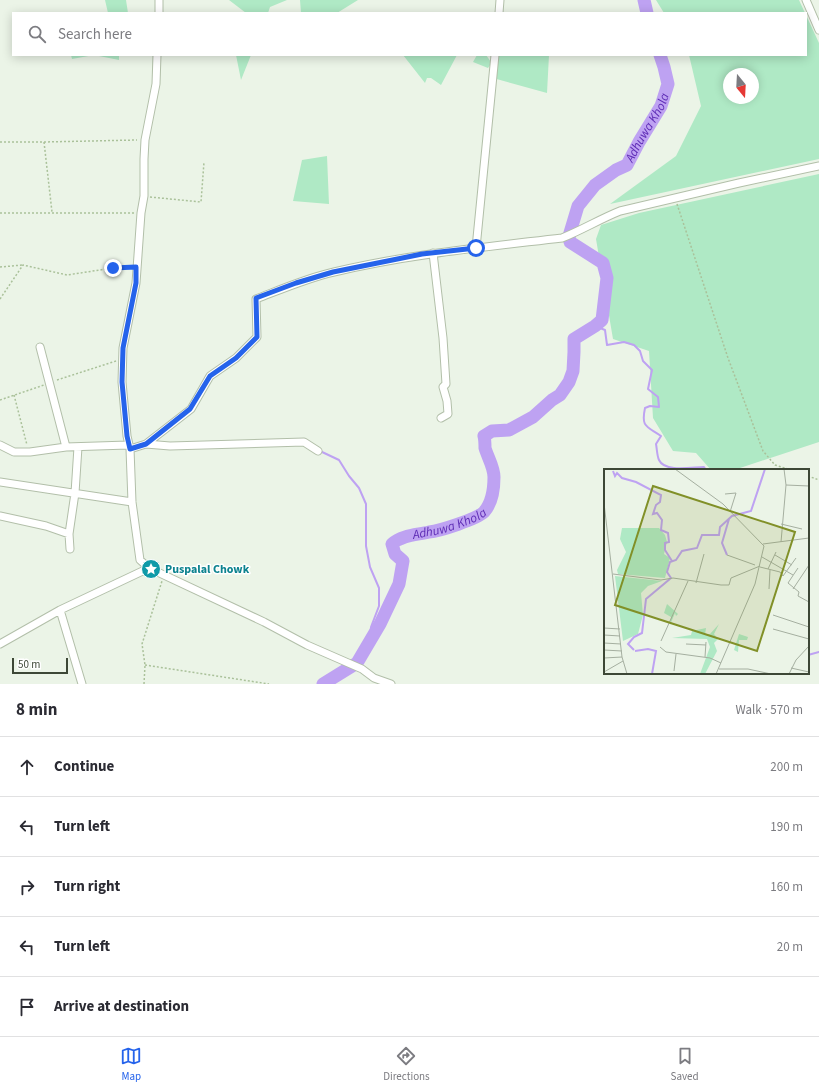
<!DOCTYPE html>
<meta charset="utf-8">
<style>
:root{--surface:#fff;--page:#f7f7f7;--text:#2b2b33;--muted:#7c7c81;--line:#e1e1e2;--accent:#2563eb}
body{margin:0;font-family:"Source Sans 3",sans-serif;background:var(--page);color:var(--text)}
.compass{position:absolute;left:723px;top:68px;width:36px;height:36px;border-radius:50%;background:var(--surface);box-shadow:0 2px 10px #0003;rotate:162deg}
.scale{position:absolute;left:12px;bottom:10px;width:56px;box-sizing:border-box;padding-left:4px;border:2px solid #3d4736;border-top:0;font-size:11px;line-height:14px;white-space:nowrap;color:#3d4736;-webkit-text-stroke:3px #fff;paint-order:stroke}
.stop{position:absolute;width:12px;height:12px;margin:-9px;border:3px solid #2563eb;border-radius:50%;background:#fff}
.stop.end{background:#2563eb;border-color:#fff;box-shadow:0 1px 4px #0008}
.list{margin:0;padding:0;list-style:none}
h2{display:flex;justify-content:space-between;align-items:center;height:52px;margin:0;padding:0 16px;font-size:17px}
h2 small{font-size:13px;font-weight:400;color:var(--muted)}
.list li{display:grid;grid-template-columns:26px 1fr auto;gap:12px;align-items:center;box-sizing:border-box;height:60px;padding:0 16px;border-top:1px solid var(--line)}
.list b{display:block;font-size:15px;white-space:nowrap}
.list em{font-size:13px;font-style:normal;color:var(--muted)}
.icon{flex:none;width:22px;height:22px;fill:none;stroke:currentColor;stroke-width:2;stroke-linecap:round;stroke-linejoin:round}
.map{position:relative;flex:none;width:819px;height:684px;overflow:hidden}
.search{position:absolute;background:var(--surface);box-shadow:0 2px 10px #0003;left:12px;right:12px;top:12px;height:44px;display:flex;align-items:center;gap:10px;box-sizing:border-box;padding:0 14px;border-radius:0px;color:var(--muted);font-size:15px}
.sheet{height:352px;background:var(--surface)}
nav{display:flex;justify-content:space-around;align-items:center;box-sizing:border-box;height:56px;border-top:1px solid var(--line);background:var(--surface);font-size:11px;color:var(--muted)}
nav a{display:grid;justify-items:center;gap:2px}
nav .on{color:var(--accent)}
.map>svg:first-child{display:block}
.green{fill:#afe9c5;fill-rule:evenodd}
.lines{fill:none;stroke-linecap:round;stroke-linejoin:round}
.stream{stroke:#bea2f2;stroke-width:2}
.river{stroke:#bea2f2;stroke-width:13}
.minor-casing{stroke:#b2bfa9;stroke-width:9}
.path{stroke:#aac19a;stroke-width:1.5;stroke-dasharray:2 2;stroke-linecap:butt}
.minor{stroke:#fff;stroke-width:7}
.route{stroke:#2563eb;stroke-width:5}
.labels{text-anchor:middle;dominant-baseline:central;stroke-width:3;stroke-linejoin:round;paint-order:stroke}
.culture-label{font-size:12px;font-weight:bold;fill:#0d838f;stroke:#fff;text-anchor:start}
.water-label{font-size:13px;font-style:italic;fill:#5e2cb5;stroke:#fff}
.inset-river{fill:none;stroke:#bea2f2;stroke-width:2}
.inset-road{fill:none;stroke:#a5afa0;stroke-width:1}
.view{fill:#819028;fill-opacity:0.15;stroke:#819028;stroke-width:2}
.inset-edge{fill:none;stroke:#3d4736;stroke-width:2}
</style>
<div class="map">
<svg width="819" height="684" viewBox="0 0 819 684">
<rect width="100%" height="100%" fill="#ebf4e7"/>
<path class="green" d="M105,0H126L128,13H108Z
M229,0H287L270,7L268,13H246Z
M300,0H358L337,13H301Z
M656,0H799L805,13H664Z
M806,15L819,43V159L610,204L676,156L701,106L689,55H806ZM729,74H753V98H729Z
M71,55H119V60L94,55L72,59Z
M236,55H251L241,80Z
M403,55H457L441,85L431,78H427L425,83Z
M477,55H486L491,62V55H549L547,93L493,78L491,64L488,68L473,62Z
M327,156L329,204L293,201L302,160Z
M819,174V442L734,470H711L696,453L673,451L653,418L649,351L613,339L596,239L601,225L639,213Z"/>
<g class="lines">
<path class="stream" d="M595,326L605,330L607,345L624,342L634,345L640,351L643,361L652,370L648,389L658,397L659,407L650,406L645,408C641,427 646,426 661,436L656,444C657,449 657,456 659,460C665,473 693,467 704,467L706,470
M320,451L339,460L349,476L359,488L366,504V546L370,567L379,588V606L371,627L370,640
M808,655L819,652"/>
<g class="river">
<path d="M644,0L647,13"/>
<path id="s1" d="M323,684L357,663L380,624L399,584L403,561L395,554L392,544C402,535 417,535 429,532C440,531 477,519 484,512C492,503 494,489 494,477C494,467 488,458 485,448C485,445 485,440 484,436L492,431L509,430L533,417L552,400L560,395L569,382L573,371L574,352V339L595,326L602,320L607,278L603,263L570,242L569,236L578,206L595,185L616,170L627,165L639,142L661,106L668,84L664,67L660,55"/>
</g>
<g class="minor-casing">
<path id="minor" d="M806,0L819,30
M159,13V0
M499,13L500,0
M157,55L156,84L145,140L144,159V196L141,213L136,283L123,348L122,382L127,436L130,449L132,502L140,560L149,568L264,622L307,645L362,669L374,678L391,684
M476,248L495,55
M433,253L443,338L446,384L443,387L447,401L448,414L441,418
M40,347L66,447
M146,444L170,446L304,442L318,451
M0,445L14,452H30L66,447L128,445
M130,449L146,444L191,409L210,376L236,358L257,337L256,299C282,289 307,278 334,272C409,254 485,247 562,238C582,230 600,219 620,211L739,183L819,166
M0,482L132,502
M0,516L46,526L69,534
M70,549L69,534L75,493L78,447
M60,610L82,684
M0,644L60,610L149,568"/>
</g>
<path class="path" d="M0,142H44L137,140
M44,142L52,212
M150,197L201,202L204,162
M677,204L728,358L763,451L775,465L791,470
M0,213H134
M0,267L23,265
M0,299L23,265L67,275L113,268L131,267
M57,380L116,361
M14,395L27,445
M0,400L44,385
M808,476L819,480
M145,665L269,684
M144,684L145,665L142,644L162,581"/>
<use href="#minor" class="minor"/>
</g>
<g class="lines">
<path class="route" d="M113,268L136,267V283L123,348L122,382L127,436L130,449L146,444L190,409L210,376L236,358L257,337L256,298L296,283L333,272L422,254L476,248"/>
</g>
<defs>
<g id="sight-disc" transform="scale(1)"><circle r="9.5" fill="#0f9aa8" stroke="#fff"/><path d="M0-6L1.8-2.2L6-1.7L2.9 1.2L3.7 5.4L0 3.3L-3.7 5.4L-2.9 1.2L-6-1.7L-1.8-2.2Z" fill="#fff"/></g>
</defs>
<g fill-rule="evenodd">
<use href="#sight-disc" x="151" y="569"/>
</g>
<g class="labels">
<g class="culture-label">
<text x="165" y="569">Puspalal Chowk</text>
</g>
<g class="water-label">
<text stroke="none"><textPath href="#s1" startOffset="776">Adhuwa Khola</textPath></text>
<text stroke="none"><textPath href="#s1" startOffset="235">Adhuwa Khola</textPath></text>
</g>
</g>
<g transform="translate(604 469)">
<rect width="205" height="205" fill="#ebf4e7"/>
<path d="M18,59H55L61,66L63,73L60,85L66,89L61,109L14,105L13,101L22,83L16,70ZM11,107L58,112L44,117L37,124L39,146L34,165L19,172ZM63,135L74,145L72,147L71,144L66,156L67,148L60,144ZM115,155L110,165L114,170L110,174L113,182L101,205H96L106,178L103,170L68,169L87,166L88,162L102,159L101,166L106,165ZM135,165L144,168L143,171H135L134,183L130,181Z" fill="#afe9c5"/>
<path class="inset-river" d="M9,2L11,7L13,4L18,9L32,13L57,26L56,33L52,36L49,45L53,44L58,51L57,61L64,64L65,73L61,74V81L68,92M123,86L118,74L125,50M30,181L24,175L30,168L38,164L42,130L67,109L63,103L66,93L72,91L78,82L93,79L98,66H115L116,58L128,47L147,42L161,0M31,182L44,180L52,182L48,205"/>
<path class="inset-road" d="M71,0L119,35L160,77L151,115L112,205M180,0L182,16M121,25L132,24L126,43M0,34L18,188L23,205M177,55L198,60M177,73L182,16L205,17M159,75L205,69M123,86L151,96M171,86L188,96M158,88L189,106M156,98L176,103L179,107L192,89M194,99L184,114L195,123L194,127L205,133M164,100L172,83M9,105L57,111L69,109L117,116H125L127,109L156,97M92,114L100,85M165,120L166,101M189,120L205,96M169,146L205,158M0,159L16,160M169,160L205,170M0,166L16,167M57,172L84,112M0,174L17,175M82,175L102,176M56,178L62,183L106,189L117,194M0,181L18,182M101,188L102,173M0,189L18,188M187,199L205,203M115,200H144L167,205M70,202L72,185M0,203L19,192M185,205L192,191L205,177"/>
<path class="view" d="M49,17L191,63L153,182L11,136Z"/>
<rect width="205" height="205" class="inset-edge"/>
</g>
</svg>
<svg class="compass" viewBox="-18 -18 36 36"><path d="M0-13l5 13h-10z" fill="#e53935"/><path d="M0 13l5-13h-10z" fill="#7c7c81"/></svg>
<div class="scale">50 m</div>
<div class="stop" style="left:476px;top:248px"></div>
<div class="stop end" style="left:113px;top:268px"></div>
<div class="search"><svg class="icon" aria-label="search" viewBox="0 0 24 24"><circle cx="10" cy="10" r="6"/><path d="M15 15l6 6"/></svg>Search here</div>
</div>
<section class="sheet">
<h2>8 min<small>Walk · 570 m</small></h2>
<ul class="list">
<li><svg class="icon" aria-label="ahead" viewBox="0 0 24 24"><path d="M12 20V5M6 11l6-6 6 6"/></svg><div><b>Continue</b></div><em>200 m</em></li>
<li><svg class="icon" aria-label="left" viewBox="0 0 24 24"><path d="M17 20v-9H6M10 6l-5 5 5 5"/></svg><div><b>Turn left</b></div><em>190 m</em></li>
<li><svg class="icon" aria-label="right" viewBox="0 0 24 24"><path d="M7 20v-9h11M14 6l5 5-5 5"/></svg><div><b>Turn right</b></div><em>160 m</em></li>
<li><svg class="icon" aria-label="left" viewBox="0 0 24 24"><path d="M17 20v-9H6M10 6l-5 5 5 5"/></svg><div><b>Turn left</b></div><em>20 m</em></li>
<li><svg class="icon" aria-label="arrive" viewBox="0 0 24 24"><path d="M6 21V4h12l-3 4 3 4H6"/></svg><div><b>Arrive at destination</b></div></li>
</ul>
</section>
<nav>
<a class="on"><svg class="icon" aria-label="map" viewBox="0 0 24 24"><path d="M3 6l6-2 6 2 6-2v14l-6 2-6-2-6 2zM9 4v14M15 6v14"/></svg>Map</a>
<a><svg class="icon" aria-label="directions" viewBox="0 0 24 24"><path d="M12 3l9 9-9 9-9-9zM9 14v-3h6M13 9l2 2-2 2"/></svg>Directions</a>
<a><svg class="icon" aria-label="saved" viewBox="0 0 24 24"><path d="M7 4h10v16l-5-4-5 4z"/></svg>Saved</a>
</nav>
